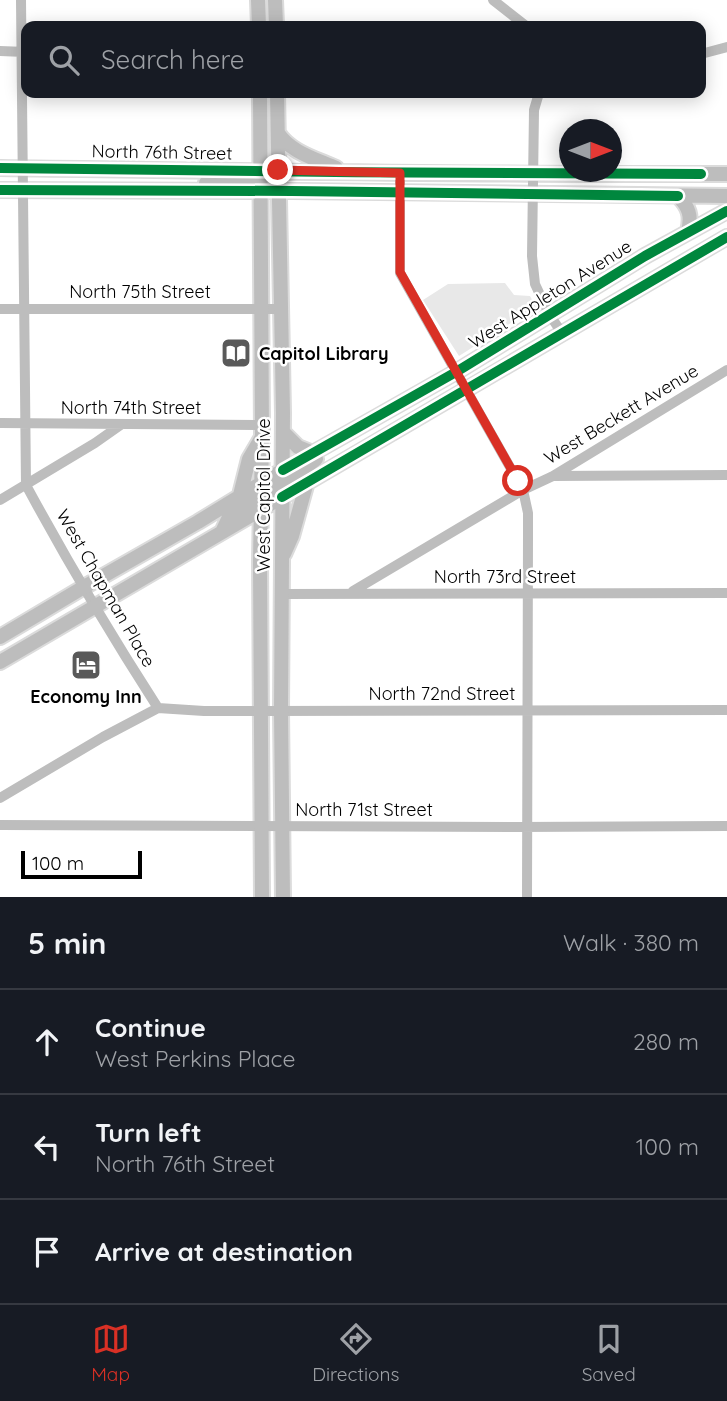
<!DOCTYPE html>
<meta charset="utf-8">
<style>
:root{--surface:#171b24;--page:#20242c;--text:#f1f3f6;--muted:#9ea1a6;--line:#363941;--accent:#d93025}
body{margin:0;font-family:Quicksand,sans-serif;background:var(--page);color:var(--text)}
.compass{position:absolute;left:559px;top:119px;width:63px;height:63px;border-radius:50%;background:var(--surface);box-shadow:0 4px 18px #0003;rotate:90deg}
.scale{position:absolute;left:21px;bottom:18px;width:121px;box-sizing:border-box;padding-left:7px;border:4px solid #000;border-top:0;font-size:19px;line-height:24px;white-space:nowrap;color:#000;-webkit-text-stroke:5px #fff;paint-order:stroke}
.stop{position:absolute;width:21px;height:21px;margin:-16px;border:5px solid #d93025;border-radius:50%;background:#fff}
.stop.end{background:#d93025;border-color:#fff;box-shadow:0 2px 7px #0008}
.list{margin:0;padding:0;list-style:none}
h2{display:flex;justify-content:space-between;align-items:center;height:91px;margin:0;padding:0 28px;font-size:30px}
h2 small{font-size:23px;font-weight:400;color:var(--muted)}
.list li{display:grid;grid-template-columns:46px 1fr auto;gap:21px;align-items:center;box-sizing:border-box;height:105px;padding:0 28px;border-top:2px solid var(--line)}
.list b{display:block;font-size:26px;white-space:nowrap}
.list p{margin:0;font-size:23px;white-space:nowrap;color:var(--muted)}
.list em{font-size:23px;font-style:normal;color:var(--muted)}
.icon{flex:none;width:38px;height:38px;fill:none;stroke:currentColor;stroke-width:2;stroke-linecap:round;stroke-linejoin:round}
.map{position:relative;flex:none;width:727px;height:897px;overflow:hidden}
.search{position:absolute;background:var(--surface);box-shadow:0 4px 18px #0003;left:21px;right:21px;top:21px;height:77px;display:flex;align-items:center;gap:18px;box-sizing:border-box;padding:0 24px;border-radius:14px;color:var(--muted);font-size:26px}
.sheet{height:406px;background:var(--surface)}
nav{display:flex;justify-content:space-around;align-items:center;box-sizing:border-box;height:98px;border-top:2px solid var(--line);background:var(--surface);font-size:19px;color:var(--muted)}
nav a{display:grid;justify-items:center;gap:4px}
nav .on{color:var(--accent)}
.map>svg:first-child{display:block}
.green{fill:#e8e8e8}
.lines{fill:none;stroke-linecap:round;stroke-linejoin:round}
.major-casing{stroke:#dbdbdb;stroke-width:18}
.minor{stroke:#bdbdbd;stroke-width:10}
.major{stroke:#bdbdbd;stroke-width:14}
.cycleway-casing{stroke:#fff;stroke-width:15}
.cycleway{stroke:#00873e;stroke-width:10}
.route{stroke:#d93025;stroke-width:9}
.labels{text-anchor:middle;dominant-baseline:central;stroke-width:5;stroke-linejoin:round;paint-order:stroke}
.street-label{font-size:18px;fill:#000;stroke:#fff}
.poi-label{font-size:18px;font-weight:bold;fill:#000;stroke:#fff;text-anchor:start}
</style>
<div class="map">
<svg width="727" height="897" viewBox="0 0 727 897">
<rect width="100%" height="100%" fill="#fff"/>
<path class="green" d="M505,283L514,295L530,296L536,307L459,356L423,300L448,284Z"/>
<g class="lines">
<g class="major-casing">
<path id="major" d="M258,0L259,26
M275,0L276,26
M260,93L262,436L260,563L262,897
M277,93L283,413L281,711L283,897
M278,133C290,152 316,159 336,168
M0,168C242,171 485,175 727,174
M206,183L259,180
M0,190L292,191L727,196
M678,196C689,207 692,216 688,231
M283,432L298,447L313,453
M277,490L316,459
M240,495L249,459L262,437
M223,530L230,515L266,490
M284,554L292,536L307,482
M0,637L84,587L198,522L283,470L456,372L645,256L727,211
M0,662L727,237"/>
</g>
<path class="minor" d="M21,0L26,485C67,561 111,635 158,708
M493,0L526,26
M0,51L25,52
M701,54L727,47
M539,93L534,110L532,256L535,284L549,314L562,333
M400,173V273L523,490L528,513V535L527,897
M0,309H281
M0,423L262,425
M553,476L727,475
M0,500L95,443L122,424
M353,591L523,490L553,476L727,370
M282,594C430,593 579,594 727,593
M158,708L204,711H261L727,710
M0,798L103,737L158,708
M0,825L517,827L727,826"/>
<use href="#major" class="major"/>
<g class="cycleway-casing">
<path id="cycleway" d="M0,168C234,171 467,174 701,174
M0,190L292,191L678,196
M283,470L456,372L645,256L727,211
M282,497L727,237"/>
</g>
<use href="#cycleway" class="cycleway"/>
</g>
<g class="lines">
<path class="route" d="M278,170L400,173V272L518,481"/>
</g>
<defs>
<g id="library-square" transform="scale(1.575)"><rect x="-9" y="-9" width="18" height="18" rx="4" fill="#595959" stroke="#fff"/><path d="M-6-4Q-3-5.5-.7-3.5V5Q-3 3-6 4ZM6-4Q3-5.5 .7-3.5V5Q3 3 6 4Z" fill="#fff"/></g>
<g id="hotel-square" transform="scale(1.575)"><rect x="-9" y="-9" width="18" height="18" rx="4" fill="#595959" stroke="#fff"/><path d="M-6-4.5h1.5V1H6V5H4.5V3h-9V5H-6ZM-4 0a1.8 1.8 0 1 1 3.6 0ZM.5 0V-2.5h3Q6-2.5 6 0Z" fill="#fff"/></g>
</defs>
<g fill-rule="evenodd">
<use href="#library-square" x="236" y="353"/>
<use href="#hotel-square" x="86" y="665"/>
</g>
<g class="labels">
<g class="street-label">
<text transform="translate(162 152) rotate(1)">North 76th Street</text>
<text x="140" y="291">North 75th Street</text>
<text transform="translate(550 294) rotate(-32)">West Appleton Avenue</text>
<text x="131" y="407">North 74th Street</text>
<text transform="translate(621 414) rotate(-31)">West Beckett Avenue</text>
<text transform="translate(263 495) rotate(-90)">West Capitol Drive</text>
<text x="505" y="576">North 73rd Street</text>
<text transform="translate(106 588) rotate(60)">West Chapman Place</text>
<text x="442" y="693">North 72nd Street</text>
<text x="364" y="809">North 71st Street</text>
</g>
<g class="poi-label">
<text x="259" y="353">Capitol Library</text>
<text x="86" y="696" text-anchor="middle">Economy Inn</text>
</g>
</g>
</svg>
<svg class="compass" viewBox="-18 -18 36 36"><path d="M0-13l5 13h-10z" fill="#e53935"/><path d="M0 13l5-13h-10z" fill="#9ea1a6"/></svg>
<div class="scale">100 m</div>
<div class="stop" style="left:518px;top:481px"></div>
<div class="stop end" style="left:278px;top:170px"></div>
<div class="search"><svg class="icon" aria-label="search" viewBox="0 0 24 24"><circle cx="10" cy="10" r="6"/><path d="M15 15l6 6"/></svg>Search here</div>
</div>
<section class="sheet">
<h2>5 min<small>Walk · 380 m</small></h2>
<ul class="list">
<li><svg class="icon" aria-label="ahead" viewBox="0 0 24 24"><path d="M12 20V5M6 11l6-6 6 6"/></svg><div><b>Continue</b><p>West Perkins Place</p></div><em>280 m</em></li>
<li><svg class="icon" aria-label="left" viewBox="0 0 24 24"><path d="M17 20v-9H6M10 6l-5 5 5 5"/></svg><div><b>Turn left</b><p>North 76th Street</p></div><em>100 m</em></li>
<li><svg class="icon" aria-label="arrive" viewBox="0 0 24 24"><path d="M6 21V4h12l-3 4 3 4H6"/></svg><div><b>Arrive at destination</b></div></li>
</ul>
</section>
<nav>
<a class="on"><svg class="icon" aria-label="map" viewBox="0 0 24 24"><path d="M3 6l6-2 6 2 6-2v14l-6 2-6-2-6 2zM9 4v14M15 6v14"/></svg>Map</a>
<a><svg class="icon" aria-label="directions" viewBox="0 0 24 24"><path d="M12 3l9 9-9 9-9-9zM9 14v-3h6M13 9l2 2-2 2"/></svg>Directions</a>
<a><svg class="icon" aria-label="saved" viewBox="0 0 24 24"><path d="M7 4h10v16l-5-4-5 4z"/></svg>Saved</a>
</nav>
